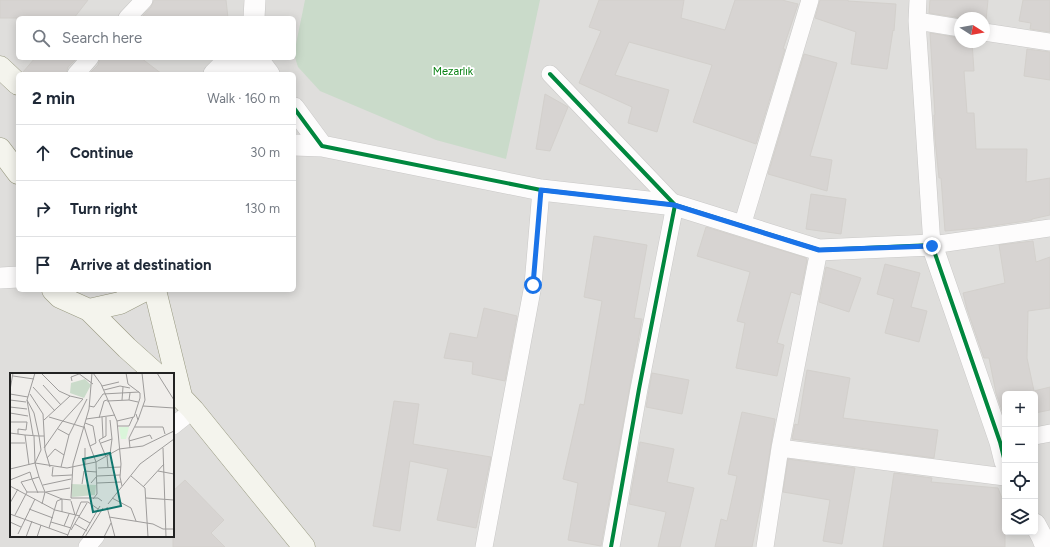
<!DOCTYPE html>
<meta charset="utf-8">
<style>
:root{--surface:#fff;--page:#f2f2f3;--text:#1f2937;--muted:#747a83;--line:#e0e1e3}
body{margin:0;font-family:Figtree,sans-serif;background:var(--page);color:var(--text)}
.controls{position:absolute;right:12px;bottom:12px;display:grid;overflow:hidden;border-radius:6px;box-shadow:0 2px 10px #0003}
.controls button{width:36px;height:36px;display:grid;place-items:center;padding:0;border:0;border-bottom:1px solid var(--line);background:var(--surface);color:var(--text);font:20px sans-serif}
.compass{position:absolute;left:954px;top:12px;width:36px;height:36px;border-radius:50%;background:var(--surface);box-shadow:0 2px 10px #0003;rotate:101deg}
.stop{position:absolute;width:12px;height:12px;margin:-9px;border:3px solid #1a73e8;border-radius:50%;background:#fff}
.stop.end{background:#1a73e8;border-color:#fff;box-shadow:0 1px 4px #0008}
.list{margin:0;padding:0;list-style:none}
h2{display:flex;justify-content:space-between;align-items:center;height:52px;margin:0;padding:0 16px;font-size:17px}
h2 small{font-size:13px;font-weight:400;color:var(--muted)}
.list li{display:grid;grid-template-columns:26px 1fr auto;gap:12px;align-items:center;box-sizing:border-box;height:56px;padding:0 16px;border-top:1px solid var(--line)}
.list b{display:block;font-size:15px;white-space:nowrap}
.list em{font-size:13px;font-style:normal;color:var(--muted)}
.icon{flex:none;width:22px;height:22px;fill:none;stroke:currentColor;stroke-width:2;stroke-linecap:round;stroke-linejoin:round}
.map{position:relative;flex:none;width:1050px;height:547px;overflow:hidden}
.search{position:absolute;background:var(--surface);box-shadow:0 2px 10px #0003;left:16px;top:16px;width:280px;height:44px;display:flex;align-items:center;gap:10px;box-sizing:border-box;padding:0 14px;border-radius:6px;color:var(--muted);font-size:15px}
.panel{position:absolute;background:var(--surface);box-shadow:0 2px 10px #0003;left:16px;top:72px;width:280px;height:220px;border-radius:6px}
.map>svg:first-child{display:block}
.residential{fill:#dfdedc;fill-rule:evenodd}
.cemetery{fill:#cadbca}
.building{fill:#d7d4d2;stroke:#d3d0cc}
.lines{fill:none;stroke-linecap:round;stroke-linejoin:round}
.minor-casing{stroke:#c9c8c7;stroke-width:18}
.tertiary-casing{stroke:#c9c8c7;stroke-width:22}
.secondary-casing{stroke:#999a82;stroke-width:23}
.minor{stroke:#fdfcfc;stroke-width:17}
.tertiary{stroke:#fdfcfc;stroke-width:21}
.secondary{stroke:#f4f4ed;stroke-width:22}
.cycleway-casing{stroke:#fff;stroke-width:6}
.cycleway{stroke:#00873e;stroke-width:4}
.route{stroke:#1a73e8;stroke-width:5}
.labels{text-anchor:middle;dominant-baseline:central;stroke-width:3.5;stroke-linejoin:round;paint-order:stroke}
.park-label{font-size:11px;fill:#0c8416;stroke:#fff}
.inset-road{fill:none;stroke:#9e9c9b;stroke-width:1}
.view{fill:#0f766e;fill-opacity:0.15;stroke:#0f766e;stroke-width:2}
.inset-edge{fill:none;stroke:#222;stroke-width:2}
</style>
<div class="map">
<svg width="1050" height="547" viewBox="0 0 1050 547">
<rect width="100%" height="100%" fill="#f0eeeb"/>
<path class="residential" d="M0,0H1050V547H0ZM18,18H294V58H18ZM960,18H984V42H960ZM18,74H294V290H18ZM11,374H173V536H11ZM1005,394H1035V532H1005Z"/>
<path class="cemetery" d="M305,0H540L506,159L436,140L320,91L298,67L294,54Z"/>
<path class="building" d="M0,0H88L74,18H0Z
M154,0H226L228,18H141L151,7Z
M599,0H684L681,18L725,30L735,0H782L798,4L783,49H785L756,144L693,122L712,65L629,42L615,75L669,90L657,132L628,123L632,107L579,83L601,31L589,27Z
M820,0H848V1L896,4L894,31L893,30L887,69L851,64L856,32L815,18Z
M930,0H988L986,20H984V18H961L929,13Z
M1023,0H1050V32L1030,29L1031,23L1019,21Z
M930,33L960,38V42H972L974,71H964L967,113H974L976,149H1027L1026,182L1050,178V215L1032,219V220L979,228L945,231L941,178H939L935,139L934,115H935Z
M1027,49L1050,52V80L1024,76Z
M804,54L837,63L810,156L832,160L827,191L768,174Z
M35,58H77L68,67L66,74H26L23,72Z
M100,58H141L162,74H89L98,65Z
M545,94L568,107L550,151L536,149Z
M811,194L846,199L841,234L806,229Z
M706,227L806,258L807,260L800,295L791,292L777,343L784,345L777,376L736,368L745,323L737,321L750,272L697,256Z
M594,236L647,245L634,318L642,319L601,546L568,540L578,483L563,479L580,404L584,405L602,301L584,297Z
M1033,241L1036,262L1050,257V308L1028,311L1027,358L1034,391L1050,387V410L1035,413V394H1005V419L996,393L989,358H984L967,309L963,293L1005,283L999,245Z
M885,264L920,273L911,307L927,311L919,342L885,333L894,299L877,294Z
M826,267L861,278L849,312L819,302Z
M484,308L517,316L505,381L472,374L473,362L444,358L450,333L477,338Z
M807,370L850,378L843,418L938,430L934,458L792,439L795,424L798,425Z
M652,373L689,380L682,414L646,407Z
M394,401L419,404L413,444L491,457L476,528L437,520L448,469L410,461L400,531L373,526Z
M742,412L775,419L764,489L752,547H715L721,519L727,521L737,476L728,474Z
M640,442L674,449L667,482L694,488L680,547H658L666,512L629,504Z
M788,459L855,468L842,544L823,541L830,500L783,492Z
M894,473L932,478L931,482L998,488L1005,506V547H883Z
M185,480L224,520L211,533L225,547H173V491Z"/>
<g class="lines">
<g class="minor-casing">
<path id="minor" d="M918,0L917,21L932,245L1050,228
M127,18L144,0
M917,21L960,28
M984,32L1050,42
M76,74L90,58
M550,74L675,205L639,389L611,547
M742,226L810,0
M173,426L193,410
M1035,436L1050,433
M780,448L1005,477
M87,547L96,536
M484,547L533,285L541,190
M765,547L780,448L819,250"/>
</g>
<g class="tertiary-casing">
<path id="tertiary" d="M254,18L255,0
M257,58L269,74
M214,74L225,63L247,67
M294,108L322,146L541,190L675,205L819,250L932,245L1000,442L1005,462
M294,145L322,146
M0,278L18,277
M1035,524L1042,537L1046,547"/>
</g>
<g class="secondary-casing">
<path id="secondary" d="M0,67L18,84
M0,149L18,173
M53,290L60,297L89,310L120,303L145,290
M155,290L181,396
M89,310L127,348L156,374
M173,389L193,410L304,547"/>
</g>
<use href="#minor" class="minor"/>
<use href="#tertiary" class="tertiary"/>
<use href="#secondary" class="secondary"/>
<g class="cycleway-casing">
<path id="cycleway" d="M550,74L675,205L639,389L611,547
M294,108L322,146L541,190L675,205L819,250L932,245L1000,442L1005,462"/>
</g>
<use href="#cycleway" class="cycleway"/>
</g>
<g class="lines">
<path class="route" d="M533,285L541,190L674,205L819,250L932,246"/>
</g>
<g class="labels">
<g class="park-label">
<text x="453" y="71">Mezarlık</text>
</g>
</g>
<g transform="translate(10 373)">
<rect width="164" height="164" fill="#f0eeeb"/>
<path d="M75,6L81,12L74,25L60,20L61,10ZM61,111L86,112L85,122L62,124Z" fill="#cadbca"/>
<path d="M109,54H119L116,66H111Z" fill="#daf5da"/>
<path class="inset-road" d="M31,0L49,18L60,23M68,0L83,11M82,0L79,36L63,91L61,125H88L92,128M83,0L91,11L107,48L111,91L110,104L112,113M147,0L164,27M3,3L24,6M62,8L61,4L69,1M33,12L51,32M92,13L109,9M23,14L45,38M0,17L3,0M94,17L110,13L120,15M120,20L119,27L128,29M0,21L18,24M20,21L33,41L35,77L40,94M0,27L16,29M17,27L23,62M112,27L113,14M97,28L119,27M79,33L84,34L93,21L129,19M133,33L164,35M0,34L17,36M0,40L18,43M39,44L73,54M92,44L93,65M89,45L94,28L97,27M76,46L105,42M34,47L60,23L73,26M128,47L135,27L132,0M107,48L124,44L130,25V20L118,11L116,0M0,49H17L16,57L8,56V61M74,53L80,73M108,53H119L123,44M125,54H153L155,61M48,56L59,62M0,60L15,62M24,63L25,90M119,68L140,62L142,66M0,70H15M91,70L102,66L100,47M34,75L52,49L73,26M75,75V92M120,75L119,65L128,47L126,41M153,75L156,164M100,81L102,66M97,83L98,95M96,84L89,67L96,63V44M37,85L45,76L54,82M19,92L15,62L29,63L24,40L17,27L25,0M43,94L42,103L62,102M51,94L59,62L77,26M88,95L111,94M0,96L25,90L57,95L86,89L80,73L86,70L83,53L75,50M148,98L164,101M121,103L135,115L138,164M29,104L25,90L31,77L29,63H34M0,107L20,99L22,106L29,104L35,119L32,131M81,110L87,103L110,102M87,110L111,109M72,111L74,98L87,99M33,112L61,106M0,113L45,137L70,143M133,114L154,91M17,119L11,109L22,106L28,120M36,119L60,115M102,125L121,135L126,148M136,125L164,127M83,126L87,121L86,89L109,76L133,73L164,58M61,128L65,142M0,130L8,116M98,131L130,91L164,66M97,134L105,164M19,136L43,145M52,139V126L61,127M0,141L58,162M5,142L17,119H35L52,126M69,144L80,150M99,144L143,151L153,156H164M0,149L11,154M41,149L61,155M65,151L77,158M54,153L59,141M39,155L47,128L52,126M61,157L77,130M8,161L25,126M16,164L22,148M27,164L31,152M57,164L71,129H78L88,136M72,164L90,133M75,164L93,135M94,164L101,150"/>
<path class="view" d="M100,80L111,133L83,139L73,86Z"/>
<rect width="164" height="164" class="inset-edge"/>
</g>
</svg>
<div class="controls">
<button>+</button>
<button>−</button>
<button><svg class="icon" aria-label="locate" viewBox="0 0 24 24"><circle cx="12" cy="12" r="6"/><path d="M12 2v4M12 18v4M2 12h4M18 12h4"/></svg></button>
<button><svg class="icon" aria-label="layers" viewBox="0 0 24 24"><path d="M12 4l9 5-9 5-9-5zM3 14l9 5 9-5"/></svg></button>
</div>
<svg class="compass" viewBox="-18 -18 36 36"><path d="M0-13l5 13h-10z" fill="#e53935"/><path d="M0 13l5-13h-10z" fill="#747a83"/></svg>
<div class="stop" style="left:533px;top:285px"></div>
<div class="stop end" style="left:932px;top:246px"></div>
<div class="search"><svg class="icon" aria-label="search" viewBox="0 0 24 24"><circle cx="10" cy="10" r="6"/><path d="M15 15l6 6"/></svg>Search here</div>
<section class="panel">
<h2>2 min<small>Walk · 160 m</small></h2>
<ul class="list">
<li><svg class="icon" aria-label="ahead" viewBox="0 0 24 24"><path d="M12 20V5M6 11l6-6 6 6"/></svg><div><b>Continue</b></div><em>30 m</em></li>
<li><svg class="icon" aria-label="right" viewBox="0 0 24 24"><path d="M7 20v-9h11M14 6l5 5-5 5"/></svg><div><b>Turn right</b></div><em>130 m</em></li>
<li><svg class="icon" aria-label="arrive" viewBox="0 0 24 24"><path d="M6 21V4h12l-3 4 3 4H6"/></svg><div><b>Arrive at destination</b></div></li>
</ul>
</section>
</div>
